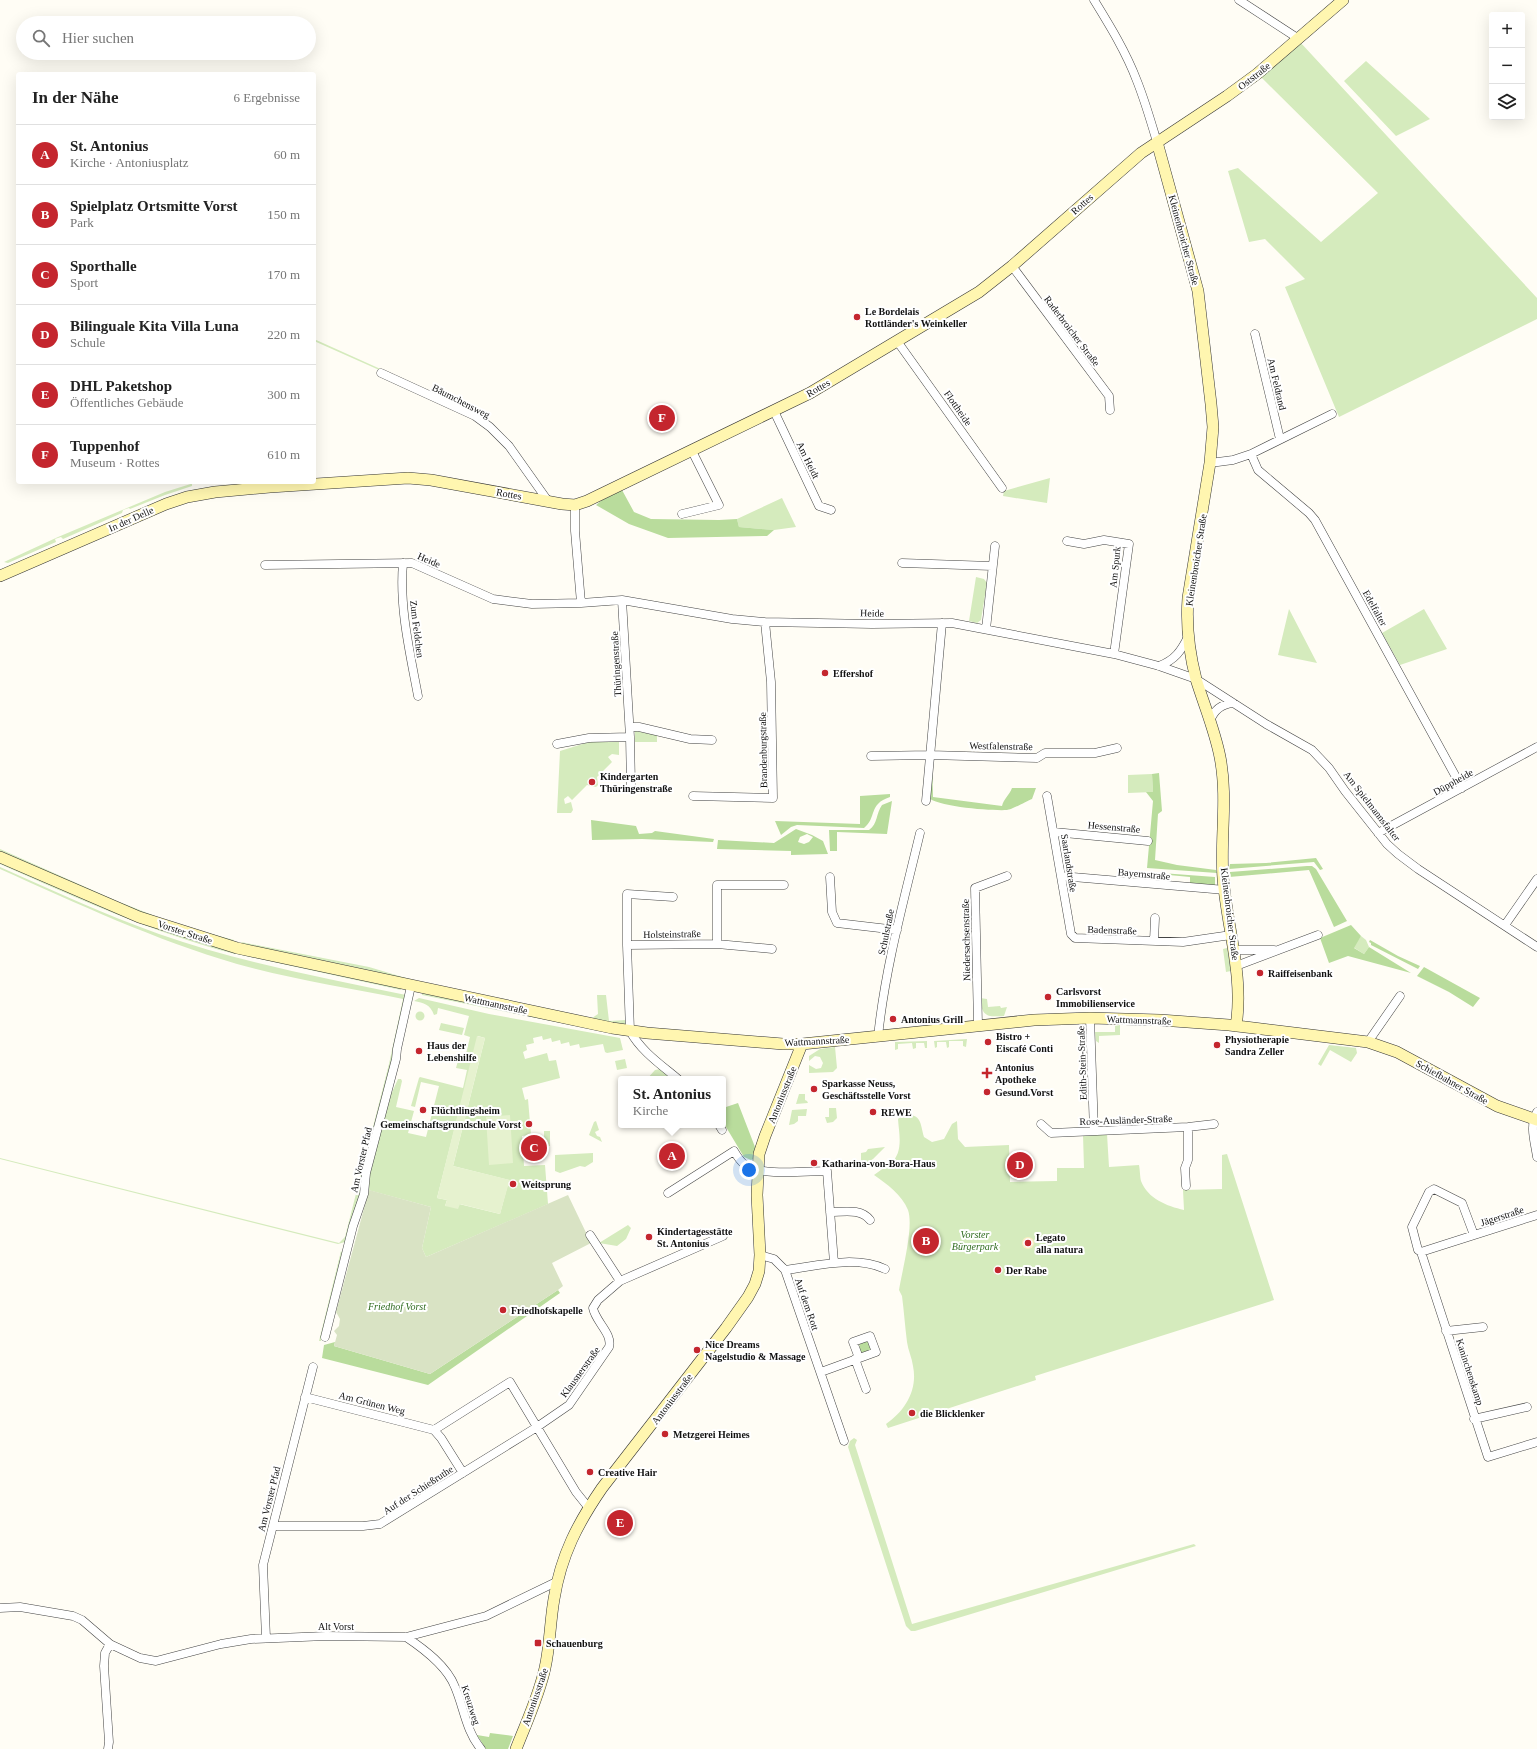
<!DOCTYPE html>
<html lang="de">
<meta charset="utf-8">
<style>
:root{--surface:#fff;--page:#f6f6f6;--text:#222;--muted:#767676;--line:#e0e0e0;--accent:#c4262e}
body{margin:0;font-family:Georgia,serif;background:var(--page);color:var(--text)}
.controls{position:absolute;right:12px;top:12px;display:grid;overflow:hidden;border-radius:4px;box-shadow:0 4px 16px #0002}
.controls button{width:36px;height:36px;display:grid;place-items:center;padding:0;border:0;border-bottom:1px solid var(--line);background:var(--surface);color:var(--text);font:20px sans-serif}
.you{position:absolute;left:749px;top:1170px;width:14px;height:14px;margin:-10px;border:3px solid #fff;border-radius:50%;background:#1a73e8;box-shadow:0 0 0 6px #1a73e833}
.badge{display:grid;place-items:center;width:26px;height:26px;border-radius:50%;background:var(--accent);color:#fff;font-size:13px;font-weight:700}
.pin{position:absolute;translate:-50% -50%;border:2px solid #fff;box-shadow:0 1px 4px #0006}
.popup{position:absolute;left:618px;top:1076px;width:108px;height:52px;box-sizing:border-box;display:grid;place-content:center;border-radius:4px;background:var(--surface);filter:drop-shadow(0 1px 3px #0005);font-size:13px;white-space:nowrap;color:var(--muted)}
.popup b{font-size:15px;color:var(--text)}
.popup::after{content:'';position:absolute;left:50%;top:100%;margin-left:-8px;border:8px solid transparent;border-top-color:var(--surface)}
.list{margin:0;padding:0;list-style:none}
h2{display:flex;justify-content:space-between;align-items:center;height:52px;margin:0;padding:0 16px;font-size:17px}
h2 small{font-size:13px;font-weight:400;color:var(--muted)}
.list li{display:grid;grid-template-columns:26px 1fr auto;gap:12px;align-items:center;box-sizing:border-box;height:60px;padding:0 16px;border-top:1px solid var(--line)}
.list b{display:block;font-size:15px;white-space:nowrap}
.list p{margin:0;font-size:13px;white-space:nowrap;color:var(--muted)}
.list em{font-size:13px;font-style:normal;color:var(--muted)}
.icon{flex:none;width:22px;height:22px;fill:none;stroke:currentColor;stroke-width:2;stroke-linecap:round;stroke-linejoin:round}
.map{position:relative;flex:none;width:1537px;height:1749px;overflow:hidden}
.search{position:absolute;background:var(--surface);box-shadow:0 4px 16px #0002;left:16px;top:16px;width:300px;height:44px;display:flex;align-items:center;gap:10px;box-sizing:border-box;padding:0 14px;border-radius:22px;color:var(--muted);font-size:15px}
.panel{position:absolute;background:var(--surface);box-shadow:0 4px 16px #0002;left:16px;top:72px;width:300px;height:412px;border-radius:4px}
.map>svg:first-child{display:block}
.green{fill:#d5ebbd;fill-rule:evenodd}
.forest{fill:#b9dc9c;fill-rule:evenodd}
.sand{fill:#fbeec1}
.cemetery{fill:#d9e3c4}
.pitch{fill:#e6f2cf}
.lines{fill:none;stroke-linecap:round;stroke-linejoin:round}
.street-casing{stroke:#444;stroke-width:9}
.secondary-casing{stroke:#333;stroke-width:12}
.street{stroke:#fff;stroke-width:8}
.secondary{stroke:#fff6b0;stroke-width:11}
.poi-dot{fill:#c4262e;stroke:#fff;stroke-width:1.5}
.labels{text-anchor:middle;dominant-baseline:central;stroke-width:4;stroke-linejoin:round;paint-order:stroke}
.street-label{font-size:10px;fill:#111;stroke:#fff}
.poi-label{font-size:10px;font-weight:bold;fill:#111;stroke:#fff;text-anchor:start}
.park-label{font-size:10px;font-style:italic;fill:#2f6b1f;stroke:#fff}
</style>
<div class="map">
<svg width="1537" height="1749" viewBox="0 0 1537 1749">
<rect width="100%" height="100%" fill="#fffdf5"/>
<path class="green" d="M1300,42L1537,298V319L1339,417L1285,287L1305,279L1265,239L1249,242L1228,171L1238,168L1321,242L1378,193L1260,76Z
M1366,61L1430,119L1396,136L1344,81Z
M314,339L396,376L395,377L314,341Z
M1050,478L1047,503L1003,496L1004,491Z
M197,482H225L192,484V486L165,495L130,509L129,508L123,510L122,513L63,539L61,537L55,539L56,542L8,563L4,562L58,537L165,492Z
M782,498L796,527L774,530L739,527L737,519Z
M976,577L984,579L987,583L981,620L977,623L969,621Z
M1289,609L1317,663L1278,655Z
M1424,609L1447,649L1400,665L1382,633Z
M635,731L657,735V742H635Z
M589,742H619V755L612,754L608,757L612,762L597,777L598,785L596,787L587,785L572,800L568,796L564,799L565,804L571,802L573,810L571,813H557L560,751Z
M1152,774L1153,792L1128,793V775Z
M0,849L117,901L178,925L234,940L233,941L178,927L115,904L0,852Z
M0,862L164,931L235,952V954C153,933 77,898 0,864Z
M0,867C52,890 105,915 159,934C239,962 323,978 406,995V999L362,1187L345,1242L338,1244L0,1159V1158L339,1243L345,1237L389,1064L403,999C349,988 290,979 237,964C155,940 78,904 0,869Z
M1361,936L1366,940L1369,947L1364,954L1353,947Z
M241,942L369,967L416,981L592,1018L598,1014L597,995H606L609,1021L626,1020V1024L625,1026L243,945Z
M1227,948L1231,971L1226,972L1223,949Z
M238,952L401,988V990L237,954Z
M422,993L622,1033L626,1036L422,995Z
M419,998L489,1014L620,1038L623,1050L607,1053L605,1052L603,1044L580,1048L579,1044L570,1046L569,1042L561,1044L560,1040L552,1042L551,1038L543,1040L542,1036L533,1038L534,1043L526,1045L527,1050L523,1052L525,1059L547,1053L549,1061L556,1060L560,1078L522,1088L525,1100L528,1099L531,1135L522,1136L524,1166L545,1165L548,1204L426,1257L422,1248L431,1207L368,1190L369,1176L388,1101L398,1079H401L402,1081L396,1107L414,1111L408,1133L426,1137L439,1086L421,1082L415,1107L411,1106L419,1078L420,1077L463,1088L467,1070L456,1068L459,1057L465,1058L470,1037L464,1035L469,1016L438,1008L437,1014L434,1015C430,1004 424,1003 414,1001ZM478,1036L485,1038L453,1166L509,1180L500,1214L459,1204L445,1206L447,1200L437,1198Z
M980,998L987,999L988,1007L1000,1006L1001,1008L1007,1007L1004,1016C987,1017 982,1017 980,998Z
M415.5 1016a4.5 4.5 0 1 1 9 0a4.5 4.5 0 1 1-9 0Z
M441,1023L464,1028L462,1035L439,1030Z
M1120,1025V1035L1099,1036V1043L1096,1041L1095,1032H1115V1026Z
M967,1039L966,1047L963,1046V1041H949V1047L947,1048L946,1042H937V1047L935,1048L934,1041Z
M927,1041V1048H925L924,1043H916V1048L913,1049L912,1043L898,1044V1049L895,1050V1042Z
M1329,1045L1356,1048L1357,1053L1351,1062L1330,1050L1321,1066L1318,1064Z
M835,1047L837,1068L833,1072L809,1073V1065L816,1069L821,1068L823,1063L820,1057L815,1056L809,1061V1056L820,1049Z
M625,1059L627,1068L617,1070L615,1061Z
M660,1069L672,1079H647L655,1070Z
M799,1094H805V1100L807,1101L808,1103L796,1104Z
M829,1108H836L837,1118L833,1122L827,1123L825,1117H829Z
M807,1109L806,1116H798V1121L794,1124L789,1125L792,1110Z
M903,1114C922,1114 920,1123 924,1137L932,1142L944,1139L952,1124L957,1121L958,1139L965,1147L1009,1145L1010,1182L1057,1181V1168H1084L1083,1135L1107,1134L1109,1167L1139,1165C1140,1170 1140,1177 1141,1181C1148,1199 1167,1206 1184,1210L1183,1190L1222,1189V1155L1227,1154L1274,1300L1035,1376L1036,1380L888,1428L886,1424C905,1411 918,1390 913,1366C912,1358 908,1350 907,1342C905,1327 904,1311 902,1296L899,1290C902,1271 914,1227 908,1210C902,1195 887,1184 874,1175C879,1171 884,1168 890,1164C904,1153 899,1134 898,1119Z
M596,1121L599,1130L595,1132L597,1136L600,1137L602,1142L589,1135L594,1122Z
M544,1131H550V1146H544Z
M885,1147L873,1159L861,1166V1153L866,1152L868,1149Z
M593,1153V1162L585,1167L580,1166L560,1173L555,1171V1155Z
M628,1225L631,1228L626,1239L617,1246L599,1243Z
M341,1251L343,1253L321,1341H319Z
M854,1438L857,1440L855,1445L912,1624L1194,1544L1196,1546L915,1631H911L906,1626L848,1447L850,1441Z"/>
<path class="forest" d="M622,490L634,512L651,519L719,520L737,519L739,527L774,530L767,536L668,538L629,524L596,505L602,500Z
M932,758L933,797L1002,806C1004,798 1009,796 1012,788H1036L1032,799C1027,801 1011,810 1007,810C993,811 936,807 928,797Z
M1159,773L1162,811L1158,814L1155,860L1177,865L1216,870L1217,873L1147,868L1153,801L1146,792H1153L1152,774Z
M890,794V797C868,804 877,818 864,828L797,825L791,827L781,835L775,821L860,824V796Z
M892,801L887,834L837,832V851H830L829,830H869C878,824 876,813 882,805Z
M591,820L636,826L639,834L652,833L655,831L714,839L713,842L642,839L592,840Z
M796,829L812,835L823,841L828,854L791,855V851L717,849L718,840L774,843ZM807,834L813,837L809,842L804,844L798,842L800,837Z
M1316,858L1323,869L1320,870L1314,862L1229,869L1230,864L1266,863Z
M1307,866H1312L1316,869L1347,921L1334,927L1309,870L1229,877L1230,872Z
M1148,872L1215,877V887L1190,884V877L1148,873Z
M1351,925L1361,936L1354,948L1364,954L1369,947L1411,973L1348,956L1329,963L1320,938Z
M1370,940L1398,956L1420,966L1418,969L1371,945V943L1369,942Z
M1424,967L1480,998L1473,1007L1449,992L1417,976Z
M738,1103L755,1147L753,1159L751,1160L744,1157L723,1122V1108Z
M558,1290L560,1293L428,1385L322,1358L324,1345L335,1342L334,1346L430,1374Z
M868,1341L871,1350L861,1354L859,1343Z
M490,1733L513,1736L508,1749H486L477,1735L489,1737Z"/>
<path class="sand" d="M1022 1243a6 6 0 1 1 12 0a6 6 0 1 1-12 0Z"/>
<path class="cemetery" d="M369,1190L431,1207L422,1248L426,1257L568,1195L591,1243L552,1263L563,1286L558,1290L430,1374L334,1346L337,1335L334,1331L339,1326L340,1319L336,1312Z"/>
<path class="pitch" d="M477,1036L485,1038L453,1166L518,1182L517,1188L508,1186L500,1214L460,1204L458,1209L445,1206L447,1200L437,1198Z
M510,1115L513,1163L489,1165L486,1117Z"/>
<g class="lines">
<g class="street-casing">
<path id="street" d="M1094,0C1110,26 1126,52 1137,81C1145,101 1151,122 1157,142
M1239,0L1299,39
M1012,266L1109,396L1110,410
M1255,334L1280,439
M897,341L1002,488
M381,373L475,416L490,427L509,446L548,501
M774,411L819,506L831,510
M1251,454L1258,470L1309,513L1315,520L1462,788
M1210,463L1233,460L1251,454L1332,414
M575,505V531L581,603L622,600L732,619L765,622L872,624L952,623L1114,654L1159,666L1196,679L1266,724L1312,750L1329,768L1345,791L1387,844L1398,854L1418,869L1537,947
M682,514L719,505L692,451
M1067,541L1084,544L1104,540L1129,544L1114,654
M403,563C399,607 410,653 418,696
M902,563L992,566
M265,565L412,563L493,599L532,604L581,603
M622,600L630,737L631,785
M986,629L995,546
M1159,666C1175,660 1181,651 1188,637
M1210,721C1214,710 1221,704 1233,703
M630,727H639L690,739L712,740
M557,744L589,738L630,737
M871,756L930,755L1037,758L1045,753H1095L1117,748
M693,796L773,798L771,682L765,622
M1047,796L1071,934L1075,938L1183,942L1231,935
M926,801L942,623
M1054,832L1148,841
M1378,833L1537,747
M1061,876L1225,890
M830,877L832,912L837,923L897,930
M673,897L627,894V945L630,1031C641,1051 660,1064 678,1079
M1505,925L1537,879
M1154,941L1155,918
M717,944V885H784
M627,945L717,944L772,949
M1233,950H1274
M1236,966L1318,935
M1090,1018L1094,1131
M978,1025L975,888L1007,876
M878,1037C885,968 904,900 920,833
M1368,1042L1400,996
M1537,1112C1529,1126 1535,1142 1537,1157
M1041,1124L1051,1133L1188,1127L1214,1124
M719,1125L722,1130
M1186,1186L1185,1168L1188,1160V1127
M668,1193L734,1151C737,1156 740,1161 744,1164C761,1177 806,1171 827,1171L834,1263
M830,1212C844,1212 861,1208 870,1220
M1474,1235L1462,1203L1434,1189L1429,1192L1412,1227L1418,1250L1421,1252L1488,1457L1537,1442
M1421,1252L1537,1215
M760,1255L774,1259L785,1270L844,1441
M785,1270C817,1266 854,1255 885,1269
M620,1281L723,1236
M1446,1331L1483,1327
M325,1337L353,1226L364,1194L366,1173L396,1059L397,1049L411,986
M855,1359L866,1389
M821,1372L876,1352L870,1336L853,1342L859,1358
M305,1397L434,1430L441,1438L463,1473
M1474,1419L1527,1407
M434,1430L510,1382L576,1492L588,1507
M273,1526H363L380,1524L537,1427L569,1405L609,1347C613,1334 595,1321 593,1308L598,1300L620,1281L590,1235
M0,1608L20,1607L73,1616L82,1620L110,1644L140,1658L156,1661L221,1644L251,1639L326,1636L406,1637L486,1616L558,1581
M406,1637C424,1649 447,1666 455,1687C464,1708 466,1731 481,1749
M266,1638L263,1565L313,1367
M108,1749L109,1742L104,1666L105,1653L110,1644"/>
</g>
<g class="secondary-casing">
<path id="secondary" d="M1157,142L1198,291L1211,404L1213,427L1210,463L1188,598C1186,626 1189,652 1196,679C1204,705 1215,731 1220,757C1228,798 1220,838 1223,878C1227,928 1244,976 1236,1026
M0,576L166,504L187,497L215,492L270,487L408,478L431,480L562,504L575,505L587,501L810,393L979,292L1012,266L1141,153L1227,96L1257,74L1343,0
M0,857L139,917L237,948L612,1028L647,1033L783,1044H802L1034,1020L1090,1018L1160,1020L1229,1025L1368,1042L1397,1052L1497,1106L1537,1120
M516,1749C526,1723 539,1696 545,1668C550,1646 550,1622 554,1599C561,1555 578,1523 602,1488L726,1328L748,1297L755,1284L759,1271L760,1255L757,1195L759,1154L765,1136L802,1044"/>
</g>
<use href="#street" class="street"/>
<use href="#secondary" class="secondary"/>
</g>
<g class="poi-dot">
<circle cx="857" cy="317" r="4"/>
<circle cx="825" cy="673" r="4"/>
<circle cx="592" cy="782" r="4"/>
<circle cx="1260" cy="973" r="4"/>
<circle cx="1048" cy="997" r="4"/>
<circle cx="893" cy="1019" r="4"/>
<circle cx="988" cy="1042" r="4"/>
<circle cx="1217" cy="1045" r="4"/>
<circle cx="419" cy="1051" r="4"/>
<path d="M985 1067h4v4h4v4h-4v4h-4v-4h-4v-4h4z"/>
<circle cx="814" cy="1089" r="4"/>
<circle cx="987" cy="1092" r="4"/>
<circle cx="423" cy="1110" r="4"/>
<circle cx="873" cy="1112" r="4"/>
<circle cx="529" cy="1124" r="4"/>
<circle cx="814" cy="1163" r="4"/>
<circle cx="513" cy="1184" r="4"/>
<circle cx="649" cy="1237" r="4"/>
<circle cx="1028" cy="1243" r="4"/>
<circle cx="998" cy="1270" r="4"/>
<circle cx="503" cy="1310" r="4"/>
<circle cx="697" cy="1350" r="4"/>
<circle cx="912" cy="1413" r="4"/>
<circle cx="665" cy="1434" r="4"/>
<circle cx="590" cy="1472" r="4"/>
<rect x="534" y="1639" width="8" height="8" rx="2"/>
</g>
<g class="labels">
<g class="street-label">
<text transform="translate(1254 76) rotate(-38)">Oststraße</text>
<text transform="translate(1082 204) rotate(-42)">Rottes</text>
<text transform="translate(1184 240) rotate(75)">Kleinenbroicher Straße</text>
<text transform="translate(1072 331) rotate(53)">Raderbroicher Straße</text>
<text transform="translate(1277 384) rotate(77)">Am Feldrand</text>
<text transform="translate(818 388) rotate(-30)">Rottes</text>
<text transform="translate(461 401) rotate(27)">Bäumchensweg</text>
<text transform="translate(958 408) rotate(55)">Flottheide</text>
<text transform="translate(808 460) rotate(64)">Am Heidt</text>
<text transform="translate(509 494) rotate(10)">Rottes</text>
<text transform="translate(131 519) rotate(-24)">In der Delle</text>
<text transform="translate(429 560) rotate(23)">Heide</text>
<text transform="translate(1196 560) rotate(-81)">Kleinenbroicher Straße</text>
<text transform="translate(1115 567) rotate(-84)">Am Spurk</text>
<text transform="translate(1375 608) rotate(61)">Edelfalter</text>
<text transform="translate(872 613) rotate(1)">Heide</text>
<text transform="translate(417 629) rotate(83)">Zum Feldchen</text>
<text transform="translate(616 664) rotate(-93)">Thüringenstraße</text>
<text transform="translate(1001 746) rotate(1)">Westfalenstraße</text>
<text transform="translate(763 750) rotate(-91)">Brandenburgstraße</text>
<text transform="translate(1453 782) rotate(-29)">Düppheide</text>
<text transform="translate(1372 806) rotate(52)">Am Spielmannsfalter</text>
<text transform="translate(1114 827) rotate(5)">Hessenstraße</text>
<text transform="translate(1069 863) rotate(81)">Saarlandstraße</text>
<text transform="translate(1144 874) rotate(5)">Bayernstraße</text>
<text transform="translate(1230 914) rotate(83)">Kleinenbroicher Straße</text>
<text transform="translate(1112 930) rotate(2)">Badenstraße</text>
<text transform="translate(185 932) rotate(18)">Vorster Straße</text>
<text transform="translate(886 932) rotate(-78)">Schulstraße</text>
<text transform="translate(672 934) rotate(-1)">Holsteinstraße</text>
<text transform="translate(966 940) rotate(-91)">Niedersachsenstraße</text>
<text transform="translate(496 1004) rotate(12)">Wattmannstraße</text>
<text transform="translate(1139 1020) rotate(2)">Wattmannstraße</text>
<text transform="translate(817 1041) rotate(-3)">Wattmannstraße</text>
<text transform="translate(1082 1063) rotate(-92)">Edith-Stein-Straße</text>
<text transform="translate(1452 1082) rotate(29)">Schiefbahner Straße</text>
<text transform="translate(782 1095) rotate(-68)">Antoniusstraße</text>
<text transform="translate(1126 1120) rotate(-2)">Rose-Ausländer-Straße</text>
<text transform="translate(361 1160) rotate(-77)">Am Vorster Pfad</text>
<text transform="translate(1502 1216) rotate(-18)">Jägerstraße</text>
<text transform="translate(807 1304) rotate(71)">Auf dem Rott</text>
<text transform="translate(580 1372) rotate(-54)">Klausnerstraße</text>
<text transform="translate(1470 1372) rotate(72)">Kaninchenskamp</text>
<text transform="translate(672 1399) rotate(-53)">Antoniusstraße</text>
<text transform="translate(372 1403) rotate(14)">Am Grünen Weg</text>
<text transform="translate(418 1490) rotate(-33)">Auf der Schießruthe</text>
<text transform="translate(269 1499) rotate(-76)">Am Vorster Pfad</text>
<text x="336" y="1626">Alt Vorst</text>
<text transform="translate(535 1697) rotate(-71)">Antoniusstraße</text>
<text transform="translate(471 1705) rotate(72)">Kreuzweg</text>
</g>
<g class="poi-label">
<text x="865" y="311">Le Bordelais<tspan x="865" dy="12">Rottländer's Weinkeller</tspan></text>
<text x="833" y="673">Effershof</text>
<text x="600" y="776">Kindergarten<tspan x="600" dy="12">Thüringenstraße</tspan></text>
<text x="1268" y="973">Raiffeisenbank</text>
<text x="1056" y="991">Carlsvorst<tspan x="1056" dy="12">Immobilienservice</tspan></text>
<text x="901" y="1019">Antonius Grill</text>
<text x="996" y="1036">Bistro +<tspan x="996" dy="12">Eiscafé Conti</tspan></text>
<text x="1225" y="1039">Physiotherapie<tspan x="1225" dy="12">Sandra Zeller</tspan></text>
<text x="427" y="1045">Haus der<tspan x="427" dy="12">Lebenshilfe</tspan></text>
<text x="995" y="1067">Antonius<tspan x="995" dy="12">Apotheke</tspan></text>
<text x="822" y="1083">Sparkasse Neuss,<tspan x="822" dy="12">Geschäftsstelle Vorst</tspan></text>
<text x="995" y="1092">Gesund.Vorst</text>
<text x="431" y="1110">Flüchtlingsheim</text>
<text x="881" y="1112">REWE</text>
<text x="521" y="1124" text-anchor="end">Gemeinschaftsgrundschule Vorst</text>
<text x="822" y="1163">Katharina-von-Bora-Haus</text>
<text x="521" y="1184">Weitsprung</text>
<text x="657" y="1231">Kindertagesstätte<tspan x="657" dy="12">St. Antonius</tspan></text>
<text x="1036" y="1237">Legato<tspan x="1036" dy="12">alla natura</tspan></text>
<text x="1006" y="1270">Der Rabe</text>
<text x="511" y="1310">Friedhofskapelle</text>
<text x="705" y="1344">Nice Dreams<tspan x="705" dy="12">Nagelstudio &amp; Massage</tspan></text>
<text x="920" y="1413">die Blicklenker</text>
<text x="673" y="1434">Metzgerei Heimes</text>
<text x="598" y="1472">Creative Hair</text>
<text x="546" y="1643">Schauenburg</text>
</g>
<g class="park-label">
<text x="975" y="1234">Vorster<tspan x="975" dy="12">Bürgerpark</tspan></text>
<text x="397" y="1306">Friedhof Vorst</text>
</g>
</g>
</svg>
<div class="controls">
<button>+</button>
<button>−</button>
<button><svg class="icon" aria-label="layers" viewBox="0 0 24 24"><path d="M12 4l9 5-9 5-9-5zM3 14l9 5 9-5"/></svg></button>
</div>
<div class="you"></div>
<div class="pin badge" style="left:672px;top:1156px">A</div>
<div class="popup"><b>St. Antonius</b>Kirche</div>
<div class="pin badge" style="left:926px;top:1241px">B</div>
<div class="pin badge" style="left:534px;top:1148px">C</div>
<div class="pin badge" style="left:1020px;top:1165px">D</div>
<div class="pin badge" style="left:620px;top:1523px">E</div>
<div class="pin badge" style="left:662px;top:418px">F</div>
<div class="search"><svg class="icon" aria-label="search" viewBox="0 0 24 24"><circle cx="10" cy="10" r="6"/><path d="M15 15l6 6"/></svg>Hier suchen</div>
<section class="panel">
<h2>In der Nähe<small>6 Ergebnisse</small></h2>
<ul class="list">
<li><span class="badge">A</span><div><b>St. Antonius</b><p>Kirche · Antoniusplatz</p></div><em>60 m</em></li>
<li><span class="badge">B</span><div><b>Spielplatz Ortsmitte Vorst</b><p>Park</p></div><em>150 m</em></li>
<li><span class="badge">C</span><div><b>Sporthalle</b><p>Sport</p></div><em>170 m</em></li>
<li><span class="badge">D</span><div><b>Bilinguale Kita Villa Luna</b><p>Schule</p></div><em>220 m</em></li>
<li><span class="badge">E</span><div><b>DHL Paketshop</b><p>Öffentliches Gebäude</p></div><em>300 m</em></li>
<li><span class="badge">F</span><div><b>Tuppenhof</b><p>Museum · Rottes</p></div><em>610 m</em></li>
</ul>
</section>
</div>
